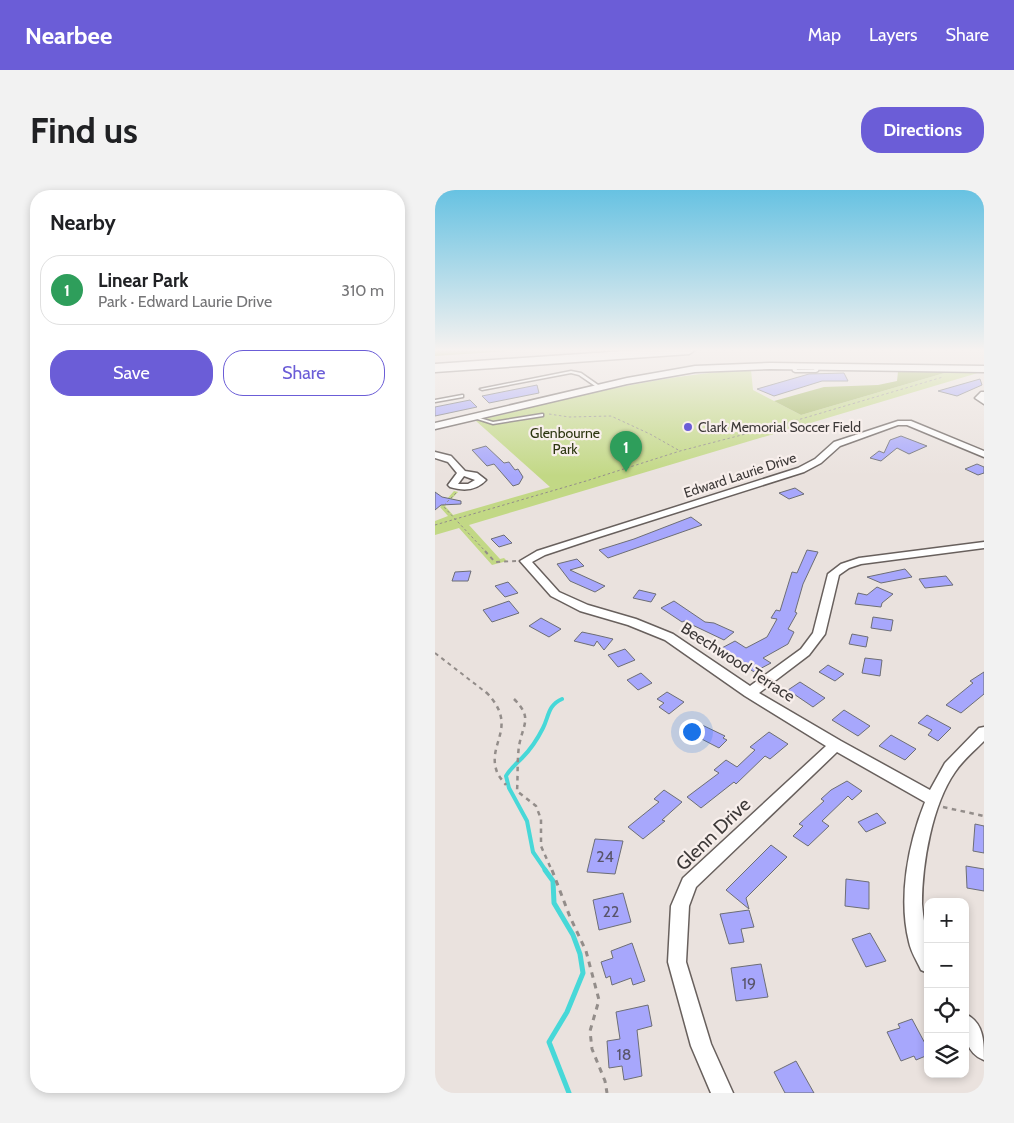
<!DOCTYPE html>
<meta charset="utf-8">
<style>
:root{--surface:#fff;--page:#f2f2f2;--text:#202124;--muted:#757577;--line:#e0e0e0;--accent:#6b5dd7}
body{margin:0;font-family:Cabin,sans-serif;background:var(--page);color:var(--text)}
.controls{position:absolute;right:15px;bottom:15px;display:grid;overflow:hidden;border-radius:10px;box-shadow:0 2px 8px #0003}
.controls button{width:45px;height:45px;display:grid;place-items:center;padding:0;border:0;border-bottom:1px solid var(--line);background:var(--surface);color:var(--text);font:25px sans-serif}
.you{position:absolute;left:256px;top:541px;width:18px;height:18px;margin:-12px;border:4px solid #fff;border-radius:50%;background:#1a73e8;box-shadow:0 0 0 8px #1a73e833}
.badge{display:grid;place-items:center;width:32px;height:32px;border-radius:50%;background:var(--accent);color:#fff;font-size:16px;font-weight:700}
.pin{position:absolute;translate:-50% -41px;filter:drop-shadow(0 1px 2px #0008)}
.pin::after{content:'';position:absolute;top:26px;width:18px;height:15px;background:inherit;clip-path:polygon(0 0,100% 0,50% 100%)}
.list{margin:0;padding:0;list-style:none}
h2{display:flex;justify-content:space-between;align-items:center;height:65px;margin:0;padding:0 20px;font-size:21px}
h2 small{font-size:16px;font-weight:400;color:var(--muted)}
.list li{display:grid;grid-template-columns:32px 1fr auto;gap:15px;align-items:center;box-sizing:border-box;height:70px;margin:0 10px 10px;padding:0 10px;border:1px solid var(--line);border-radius:20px}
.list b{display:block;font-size:19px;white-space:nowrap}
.list p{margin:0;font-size:16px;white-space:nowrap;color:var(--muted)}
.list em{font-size:16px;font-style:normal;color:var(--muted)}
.actions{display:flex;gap:10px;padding:15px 20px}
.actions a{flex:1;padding:11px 0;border:1px solid var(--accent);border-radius:20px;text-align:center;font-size:18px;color:var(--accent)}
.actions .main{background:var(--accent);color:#fff}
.icon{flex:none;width:28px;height:28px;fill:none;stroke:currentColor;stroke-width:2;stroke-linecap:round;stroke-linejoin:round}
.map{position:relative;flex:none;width:549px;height:903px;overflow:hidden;border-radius:20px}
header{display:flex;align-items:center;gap:30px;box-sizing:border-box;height:70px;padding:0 25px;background:var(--accent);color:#fff}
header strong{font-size:24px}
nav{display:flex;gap:28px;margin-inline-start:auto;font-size:18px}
.intro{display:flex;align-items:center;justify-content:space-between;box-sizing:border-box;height:120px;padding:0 30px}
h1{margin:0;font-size:35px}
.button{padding:12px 22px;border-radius:20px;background:var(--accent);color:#fff;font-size:18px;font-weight:700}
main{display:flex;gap:30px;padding:0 30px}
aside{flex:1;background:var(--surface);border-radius:20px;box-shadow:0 2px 8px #0003}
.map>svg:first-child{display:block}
.green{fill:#c2d885}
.forest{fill:#a0b75c}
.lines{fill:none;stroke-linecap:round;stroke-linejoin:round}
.stream-far1{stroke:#47d8d8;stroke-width:4}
.stream{stroke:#47d8d8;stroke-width:5}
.building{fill:#a7a7fc;stroke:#6d6e75}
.service-casing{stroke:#68605d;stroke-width:3}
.minor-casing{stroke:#68605d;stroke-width:3}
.tertiary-casing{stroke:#68605d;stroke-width:3}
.motorway-casing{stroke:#68605d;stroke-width:3}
.path-far3{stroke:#938d8a;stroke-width:1;stroke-dasharray:2.5 2.5;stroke-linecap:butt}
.path-far2{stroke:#938d8a;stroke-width:2;stroke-dasharray:4 4;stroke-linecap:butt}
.path-far1{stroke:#938d8a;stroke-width:2.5;stroke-dasharray:4.5 4.5;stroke-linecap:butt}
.path{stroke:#938d8a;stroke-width:3;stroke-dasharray:5.5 5.5;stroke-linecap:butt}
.service{fill:#fff;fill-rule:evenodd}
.minor{fill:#fff;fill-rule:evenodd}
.tertiary{fill:#fff;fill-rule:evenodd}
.motorway{fill:#fff;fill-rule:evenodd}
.poi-dot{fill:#6b5dd7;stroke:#f8efec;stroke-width:2}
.labels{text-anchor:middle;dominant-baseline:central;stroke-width:4.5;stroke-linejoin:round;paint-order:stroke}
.far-poi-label{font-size:14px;fill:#3d3938;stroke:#f8efec;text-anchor:start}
.far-park-label{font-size:14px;fill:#2c350f;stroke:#f8efec}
.far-street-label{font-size:14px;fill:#3d3938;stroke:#f8efec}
.street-label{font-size:16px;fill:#3d3938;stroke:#f8efec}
.near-number-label{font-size:16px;fill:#585469}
.near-street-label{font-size:19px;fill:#3d3938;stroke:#f8efec}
</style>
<header>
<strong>Nearbee</strong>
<nav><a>Map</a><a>Layers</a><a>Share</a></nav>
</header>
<div class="intro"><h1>Find us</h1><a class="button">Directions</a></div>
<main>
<aside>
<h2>Nearby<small></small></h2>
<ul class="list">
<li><span class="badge" style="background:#2e9e5b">1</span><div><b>Linear Park</b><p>Park · Edward Laurie Drive</p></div><em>310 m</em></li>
</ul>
<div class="actions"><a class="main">Save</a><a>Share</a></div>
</aside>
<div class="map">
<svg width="549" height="903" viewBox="0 0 549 903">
<rect width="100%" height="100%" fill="#eae2de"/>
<path class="green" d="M316,180L318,200L366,225L513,182H546L34,335L65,369L69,368L72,371L57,375L24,338L0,345V331L13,326L5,317L19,301L23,302L10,316L18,325L115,297L41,231C132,209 222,184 316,180Z"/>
<path class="forest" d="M0,160H89L0,166Z
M463,182H513L366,225L339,211L389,197L443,195L462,191Z"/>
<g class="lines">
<path class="stream-far1" d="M111,681L98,662L92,631L74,598L71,586C75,579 81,574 87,568C95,560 103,548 108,538C114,526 113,515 127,509"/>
<path class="stream" d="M110,680L118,691L119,713L138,745L145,764L148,783L132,822L114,852L134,903"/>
</g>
<path class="building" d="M409,183L413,191H387L339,206L322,199L374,184Z
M545,189L547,195L522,206L503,201Z
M102,195L104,203L54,213L47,206Z
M35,210L42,217L0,226V217Z
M466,246L492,256L474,264L462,258L446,271L435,268L444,261L449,263L455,250Z
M51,256L69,273L74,272L80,280L83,279L88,287L84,294L78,296L59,274L52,276L37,260Z
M542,274L549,277V283L543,285L530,279Z
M360,298L369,304L354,309L344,303Z
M0,302L7,307L26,311V314L6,315L0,320Z
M256,327L267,335L173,368L164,360L199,349Z
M69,345L77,353L64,357L56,349Z
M372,360L383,362L368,394L360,422L362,423L353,439L359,442L353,454L328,468L336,473L319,482L285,459L300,451L311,458L332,447L342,429L336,428L341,420L345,421L357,382L362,383Z
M142,369L149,376L135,380L170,396L160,402L135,391L122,374Z
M470,379L477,387L446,393L432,387Z
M36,381L33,391H17L20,382Z
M511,386L518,395L490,398L484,389Z
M73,392L83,403L70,407L60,396Z
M442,397L458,404L447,413L446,417L420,414L423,403L432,405Z
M204,400L221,404L216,412L198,408Z
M74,411L84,423L57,432L48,420Z
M239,411L270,432L279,433L299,442L289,450L249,431L247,432L226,418Z
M438,427L458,430L456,441L436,438Z
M106,428L126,439L114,447L94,436Z
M147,442L161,445L178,449L169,460L162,451L159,456L139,451Z
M417,444L433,447L431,457L414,454Z
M190,459L200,470L183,477L173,465Z
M430,468L447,470L445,486L427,483Z
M393,475L409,484L400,491L384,482Z
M549,482V504L526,523L511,515L538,493L535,491Z
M206,483L217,493L203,500L192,490Z
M365,492L390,508L378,517L353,500Z
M232,502L249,512L234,524L224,517L229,513L222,509Z
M409,520L435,536L423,546L397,530Z
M492,525L516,538L503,551L493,545L497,540L483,533Z
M265,534L290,546L288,548L292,550L284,558L255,543Z
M334,542L353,554L335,569L330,566L301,594L299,592L266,618L252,607L284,583L279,580L291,570L302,577L320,560L315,557Z
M456,545L481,559L470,570L444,556Z
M412,591L427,601L417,610L413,606L387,631L394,636L373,656L358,646L368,636L364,634L389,611L386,609L396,600Z
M229,600L247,612L227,630L230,631L208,649L193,637L224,612L219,609Z
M442,623L451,633L431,642L423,632Z
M540,634L549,636V663L538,661Z
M160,649L188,651L180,684L152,682Z
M336,655L352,667L311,708L314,719L291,700Z
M531,676L549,679V701L532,698Z
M411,689L434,692V719L410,716Z
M188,703L196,732L164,740L158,710Z
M314,720L319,737L306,739L309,752L294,754L285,724Z
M435,743L451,771L431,777L417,749Z
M197,753L210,791L198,795L196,788L177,795L175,786L171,788L166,772L178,768L176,761Z
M326,774L333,807L301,811L296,778Z
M213,815L217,836L202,840L207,886L189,890L187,876L174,878L172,851L185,849L181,822Z
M477,829L493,859V865L481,870L479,866L466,871L452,842L465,838L463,834Z
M361,871L379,903H350L339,882Z"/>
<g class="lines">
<g class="service-casing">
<path id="service" d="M359,176L361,177L362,180H379L381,176L384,177L383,181L381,182H360L358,181L357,177Z
M136,181L146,183L166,197L163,198L144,185L136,183L47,200L45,199Z
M27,205H28V207L0,212V210Z
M107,224H108V226L58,234L36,227L38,226L58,232Z"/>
</g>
<g class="minor-casing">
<path id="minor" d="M546,202H549V214L540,208Z
M463,231H476L549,261V267L472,235H463L405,256L386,273L369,282L161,348L110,365L97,372L124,402L153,415L201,429L238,444L315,496L366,459L378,443L393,384L406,374L424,368L549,352V358L426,374L414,378L404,385L390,444L374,465L324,503L406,551L495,600L510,573L544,538L549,537V551C539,561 528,570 520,582C497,615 487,674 487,714C488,728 491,742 493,756C494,765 493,774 493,783L486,780C482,771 476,762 474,752C463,708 473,654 490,612L402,562L261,697L254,716L251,772L276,854L298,903H276L256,856L233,772L236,716L248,688L391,556L310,506L230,450L193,435L145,421L116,406L85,371L102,361L363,278L380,269L399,252Z
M0,262L16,266L30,281L42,283L51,290C41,301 28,301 15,297L13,295L22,283L13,272L0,268ZM29,286L40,290L33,294H23Z
M530,824C549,832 549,852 549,870C529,862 530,843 530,824Z"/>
</g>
<g class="tertiary-casing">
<path id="tertiary" d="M335,173L549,176V182L335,179L260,182L192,194L0,239V233L192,188L260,176Z"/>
</g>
<g class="motorway-casing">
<path id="motorway" d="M204,160H260L254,164L0,182V174Z"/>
</g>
<path class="path-far3" d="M114,224L134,227L176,226L215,244L245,261
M21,303L8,316L51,362
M0,335L151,291L245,261L349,234L508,187"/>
<path class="path-far2" d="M50,361L60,372L81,371
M0,463L53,504"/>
<path class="path-far1" d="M51,502C85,537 51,553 62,582C64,587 68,591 71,595
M79,509C98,528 88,534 84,556C82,571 83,587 82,601L101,616L106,629V656L117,681
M508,617L549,626"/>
<path class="path" d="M117,680L135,727L151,761L164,810L155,841L157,859L170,891L172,903"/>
<use href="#service" class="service"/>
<use href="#minor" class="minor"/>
<use href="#tertiary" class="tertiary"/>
<use href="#motorway" class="motorway"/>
</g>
<linearGradient id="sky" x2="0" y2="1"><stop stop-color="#67c2e2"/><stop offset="0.56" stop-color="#f6f2f0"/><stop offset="1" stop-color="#f6f2f0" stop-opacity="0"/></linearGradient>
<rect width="549" height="286" fill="url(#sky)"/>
<circle class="poi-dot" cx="253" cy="237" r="5"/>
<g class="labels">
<g class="far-poi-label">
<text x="263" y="237">Clark Memorial Soccer Field</text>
</g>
<g class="far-park-label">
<text x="130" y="243">Glenbourne<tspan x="130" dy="16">Park</tspan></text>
</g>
<g class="far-street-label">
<text transform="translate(305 285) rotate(-18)">Edward Laurie Drive</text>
</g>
<g class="street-label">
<text transform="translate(303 472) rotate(33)">Beechwood Terrace</text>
</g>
<g class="near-number-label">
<text x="170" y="666">24</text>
<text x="176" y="721">22</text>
<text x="314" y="793">19</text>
<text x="189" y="864">18</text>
</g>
<g class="near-street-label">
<text transform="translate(278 644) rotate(-44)">Glenn Drive</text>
</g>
</g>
</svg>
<div class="controls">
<button>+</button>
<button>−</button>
<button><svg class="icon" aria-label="locate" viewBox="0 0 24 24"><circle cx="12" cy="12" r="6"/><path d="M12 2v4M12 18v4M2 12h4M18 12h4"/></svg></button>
<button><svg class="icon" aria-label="layers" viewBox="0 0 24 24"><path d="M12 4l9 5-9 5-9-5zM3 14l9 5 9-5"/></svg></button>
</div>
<div class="you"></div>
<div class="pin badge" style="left:191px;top:282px;background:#2e9e5b">1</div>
</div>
</main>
